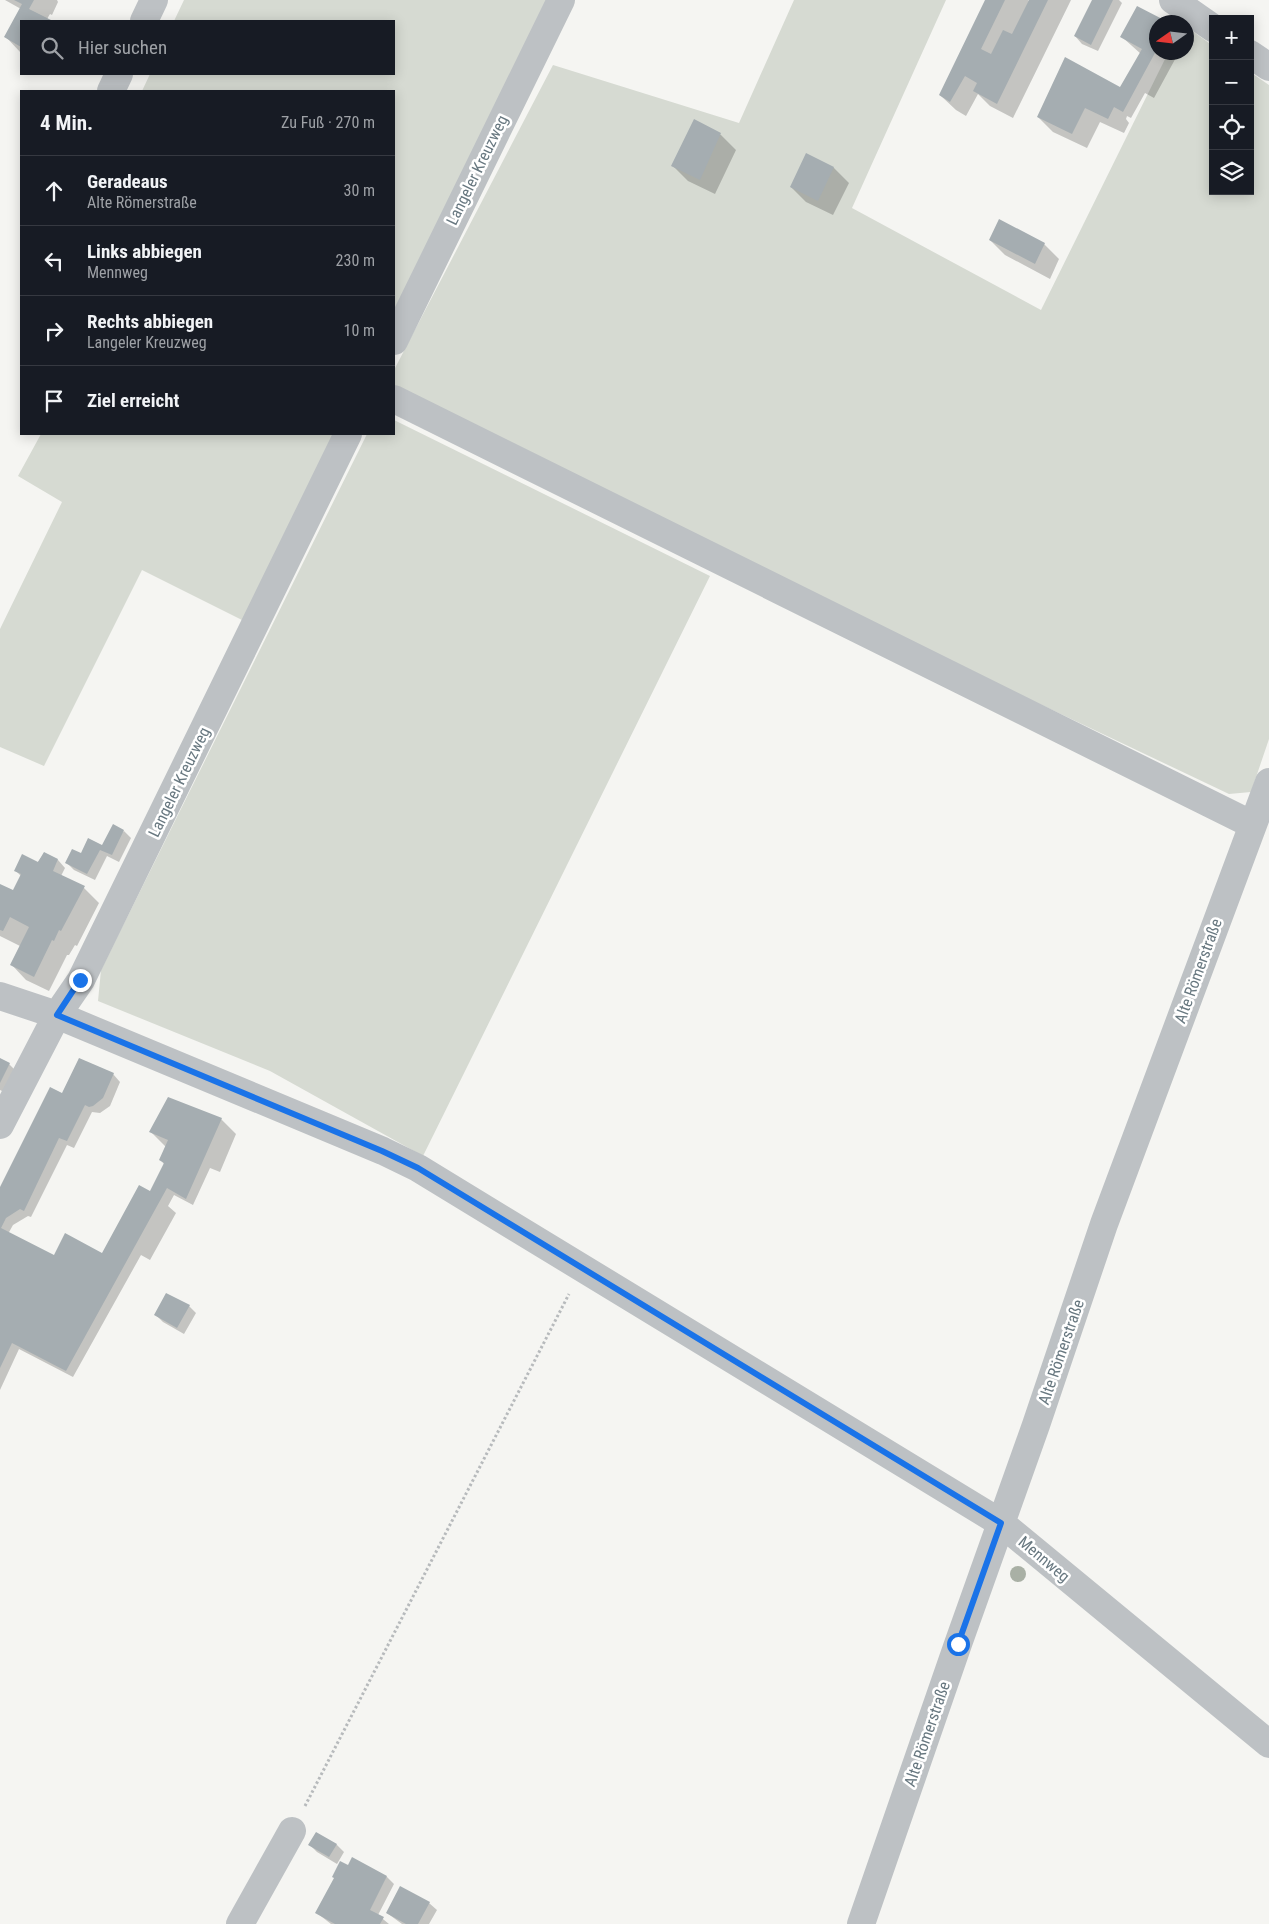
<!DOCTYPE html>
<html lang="de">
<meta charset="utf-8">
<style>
:root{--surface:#171b24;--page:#242831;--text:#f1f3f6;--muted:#9ea1a6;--line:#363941}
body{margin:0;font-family:"Roboto Condensed",sans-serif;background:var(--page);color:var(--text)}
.controls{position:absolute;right:15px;top:15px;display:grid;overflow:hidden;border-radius:0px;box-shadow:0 2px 12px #0003}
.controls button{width:45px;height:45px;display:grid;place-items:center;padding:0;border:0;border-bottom:1px solid var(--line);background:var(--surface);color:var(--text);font:25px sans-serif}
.compass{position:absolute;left:1149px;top:15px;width:45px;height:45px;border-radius:50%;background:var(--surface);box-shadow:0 2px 12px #0003;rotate:256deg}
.stop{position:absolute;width:15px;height:15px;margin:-11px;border:4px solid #1a73e8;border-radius:50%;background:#fff}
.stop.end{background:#1a73e8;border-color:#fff;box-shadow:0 1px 5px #0008}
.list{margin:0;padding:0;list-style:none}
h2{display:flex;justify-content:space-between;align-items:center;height:65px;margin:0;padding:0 20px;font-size:21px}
h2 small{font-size:16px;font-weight:400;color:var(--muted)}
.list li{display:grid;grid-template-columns:32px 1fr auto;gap:15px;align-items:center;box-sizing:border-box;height:70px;padding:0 20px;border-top:1px solid var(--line)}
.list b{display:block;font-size:19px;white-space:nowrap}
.list p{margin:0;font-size:16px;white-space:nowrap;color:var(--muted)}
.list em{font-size:16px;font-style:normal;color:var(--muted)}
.icon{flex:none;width:28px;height:28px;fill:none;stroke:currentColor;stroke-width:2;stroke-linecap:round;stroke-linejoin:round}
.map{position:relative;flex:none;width:1269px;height:1924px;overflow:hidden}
.search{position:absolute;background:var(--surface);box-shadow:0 2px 12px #0003;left:20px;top:20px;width:375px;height:55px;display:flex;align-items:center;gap:12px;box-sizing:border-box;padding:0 18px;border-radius:0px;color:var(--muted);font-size:19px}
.panel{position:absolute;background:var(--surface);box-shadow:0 2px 12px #0003;left:20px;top:90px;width:375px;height:345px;border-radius:0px}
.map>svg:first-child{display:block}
.green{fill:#d6dad2}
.shadow{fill:#0003}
.building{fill:#a5adb1}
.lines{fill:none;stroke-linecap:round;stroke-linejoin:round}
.path{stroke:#b7babc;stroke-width:3;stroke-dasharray:2.5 2.5;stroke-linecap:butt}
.minor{stroke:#bdc1c4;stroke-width:28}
.tree{fill:#a9b0a5}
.route{stroke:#1a73e8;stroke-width:6}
.labels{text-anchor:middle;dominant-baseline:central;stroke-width:5;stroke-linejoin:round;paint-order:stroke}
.street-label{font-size:16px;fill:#687880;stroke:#fff}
</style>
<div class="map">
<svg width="1269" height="1924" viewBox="0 0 1269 1924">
<rect width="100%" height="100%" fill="#f5f5f2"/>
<path class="green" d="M184,0H551L394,319V91H142L150,74H394V21H174Z
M794,0H946L852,208L1041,310L1168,53L1186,52L1187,27L1213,46V191H1250V72L1269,85V739L1251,792L1229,794L884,630L394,387V370L553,65L739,123Z
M394,420L710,576L423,1156L270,1071L98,1001L101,970L367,434H394Z
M41,434H340L246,622L142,570L44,766L0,747V629L62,502L18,476Z"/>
<path class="shadow" d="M5,0H57L58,2L52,15L50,14L47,19L50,21H21V53L6,37L21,9Z
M987,0H1028L1032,3L1033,0H1071L1013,118L990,106L978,94L966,116L956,110L940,95Z
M1093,0H1119L1122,3L1098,51L1082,44L1075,36Z
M1138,8L1165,22H1156V52H1179L1154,98L1145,93L1131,118L1127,116L1126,119L1129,123L1124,133L1100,122L1087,148L1053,132L1038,117L1120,88L1141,54L1122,37Z
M694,121L721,135L736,150L715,194L688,181L673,166Z
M807,155L834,168L849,183L833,215L806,202L791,187Z
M990,240L1044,244L1059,259L1050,279L1005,255Z
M124,831L131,838L119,862L107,856L95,880L74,870L67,863L102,847Z
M44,854L58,860L65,868L61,876L84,888L99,903L77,946L75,945L69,955H67L49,991L26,980L11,964L20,946L0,936V886L13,892L21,876L15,870L37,863Z
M0,1059L9,1064L16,1071L6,1093L0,1090Z
M113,1074L120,1082L110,1106L100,1113L92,1112L74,1148L67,1145L31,1217L28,1216L13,1225L8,1234L54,1256L102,1254L156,1196L164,1164L160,1159L166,1147L151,1132L221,1119L236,1134L220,1172L210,1168L193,1205L174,1195L168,1206L176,1213L150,1260L141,1255L73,1377L19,1349L0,1390V1189L62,1094Z
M189,1306L196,1313L184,1334L163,1322L156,1315Z
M316,1833L337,1845L344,1852L337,1864L317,1852L310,1845Z
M349,1867L387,1877L394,1884L378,1915L389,1924H331L317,1913Z
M429,1903L437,1910L429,1924H402L387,1913Z"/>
<path class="building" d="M14,0H34L29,9L53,21H21V47L4,37L22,4Z
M985,0H1005L981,49L991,54L1003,30L1012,34L1029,0H1048L997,104L973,91L977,83L965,76L950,102L939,95Z
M1092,0H1113L1091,45L1074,36Z
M1137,6L1168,22H1156V51L1123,112L1114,107L1108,119L1085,108L1072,134L1037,117L1065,57L1120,87L1142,49L1120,37Z
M694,119L721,133L700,180L671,166Z
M806,153L834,167L818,201L790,187Z
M999,219L1045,243L1035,264L989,240Z
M113,824L124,830L112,855L100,850L87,874L65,863L72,849L81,853L88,838L102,845Z
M44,852L58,859L53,871L85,886L61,931L59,930L54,941L52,940L34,977L10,965L29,927L10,917L3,931L0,930V884L13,890L21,874L14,871L22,854L38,862Z
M0,1058L10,1063L0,1083Z
M79,1058L114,1073L103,1098L93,1106L89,1107L85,1105L67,1141L59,1138L24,1211L20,1209L6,1218L1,1228L54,1255L65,1233L102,1253L139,1185L150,1191L164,1163L159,1160L168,1140L149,1132L168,1097L222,1118L186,1199L167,1188L66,1371L12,1343L0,1368V1187L50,1087L62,1093Z
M166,1293L190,1305L177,1328L154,1315Z
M316,1832L337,1844L329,1857L308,1845Z
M352,1857L387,1876L370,1910L384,1917L380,1924H335L315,1913L334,1878L332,1877L340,1861L348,1865Z
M400,1886L430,1902L418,1924H406L386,1913Z"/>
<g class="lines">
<path class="path" d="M305,1806L569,1294"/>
<path class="minor" d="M1173,0L1213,28
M144,21L154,0
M1250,54L1269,67
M111,91L119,74
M394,341L561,0
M394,399L1253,825
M0,996L57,1015L383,1151L418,1168L1001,1523L1269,1744
M0,1125L57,1015L81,980L348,434
M240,1924L292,1831
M861,1924L958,1644L1036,1425L1104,1224L1269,782"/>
</g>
<circle class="tree" cx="1018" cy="1574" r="8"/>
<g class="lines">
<path class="route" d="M80,980L57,1015L382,1151L418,1168L1001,1523L958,1644"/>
</g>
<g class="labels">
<g class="street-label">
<text transform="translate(477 170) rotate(-64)">Langeler Kreuzweg</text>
<text transform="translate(179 782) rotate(-64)">Langeler Kreuzweg</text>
<text transform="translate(1198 971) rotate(-70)">Alte Römerstraße</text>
<text transform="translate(1061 1352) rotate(-71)">Alte Römerstraße</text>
<text transform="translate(1044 1559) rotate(40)">Mennweg</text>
<text transform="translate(927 1734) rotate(-71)">Alte Römerstraße</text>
</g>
</g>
</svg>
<div class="controls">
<button>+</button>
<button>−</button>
<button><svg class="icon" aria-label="locate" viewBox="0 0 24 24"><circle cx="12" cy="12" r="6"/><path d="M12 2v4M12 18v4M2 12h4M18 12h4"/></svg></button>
<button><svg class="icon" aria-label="layers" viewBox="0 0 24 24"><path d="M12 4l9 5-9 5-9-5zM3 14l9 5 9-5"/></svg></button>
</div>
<svg class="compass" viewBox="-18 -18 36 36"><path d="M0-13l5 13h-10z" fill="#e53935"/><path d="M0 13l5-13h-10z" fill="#9ea1a6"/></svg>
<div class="stop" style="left:958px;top:1644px"></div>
<div class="stop end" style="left:80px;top:980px"></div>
<div class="search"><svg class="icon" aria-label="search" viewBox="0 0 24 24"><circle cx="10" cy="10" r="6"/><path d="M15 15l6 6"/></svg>Hier suchen</div>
<section class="panel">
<h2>4 Min.<small>Zu Fuß · 270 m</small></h2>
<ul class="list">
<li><svg class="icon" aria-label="ahead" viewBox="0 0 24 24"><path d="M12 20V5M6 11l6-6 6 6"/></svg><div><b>Geradeaus</b><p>Alte Römerstraße</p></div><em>30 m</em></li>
<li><svg class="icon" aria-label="left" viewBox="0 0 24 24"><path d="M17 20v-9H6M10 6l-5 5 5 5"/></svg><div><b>Links abbiegen</b><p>Mennweg</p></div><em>230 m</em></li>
<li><svg class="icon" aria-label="right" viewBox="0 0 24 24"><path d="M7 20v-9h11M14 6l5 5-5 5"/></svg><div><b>Rechts abbiegen</b><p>Langeler Kreuzweg</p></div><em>10 m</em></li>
<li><svg class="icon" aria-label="arrive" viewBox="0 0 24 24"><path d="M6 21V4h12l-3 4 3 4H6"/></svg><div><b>Ziel erreicht</b></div></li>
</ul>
</section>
</div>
